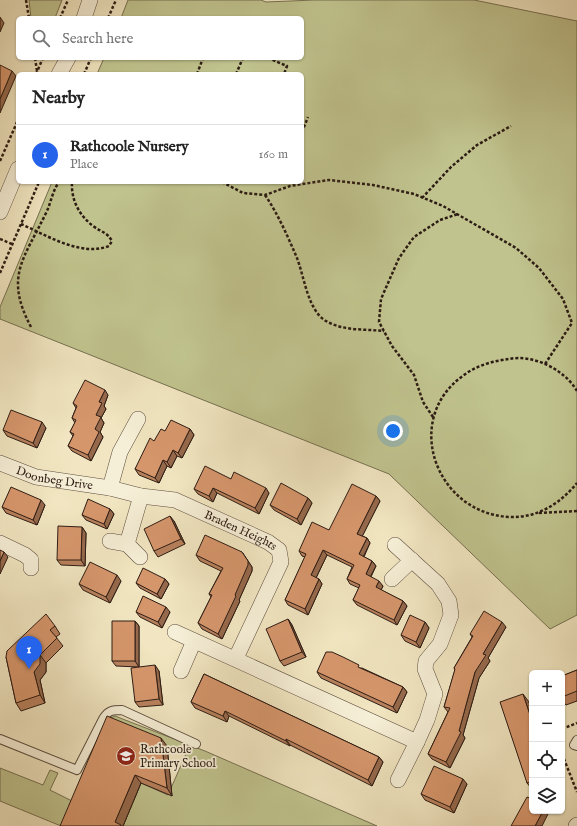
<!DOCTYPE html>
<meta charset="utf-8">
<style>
:root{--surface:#fff;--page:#f2f2f2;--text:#222;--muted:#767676;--line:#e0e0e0;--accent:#2563eb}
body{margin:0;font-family:"IM FELL English",serif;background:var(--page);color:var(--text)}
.controls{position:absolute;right:12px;bottom:12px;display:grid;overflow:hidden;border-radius:6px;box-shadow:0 1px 3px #0004}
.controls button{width:36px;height:36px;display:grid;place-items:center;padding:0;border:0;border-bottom:1px solid var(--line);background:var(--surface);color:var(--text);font:20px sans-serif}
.you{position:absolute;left:393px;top:431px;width:14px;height:14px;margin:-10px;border:3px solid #fff;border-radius:50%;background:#1a73e8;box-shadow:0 0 0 6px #1a73e833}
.badge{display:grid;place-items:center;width:26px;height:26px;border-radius:50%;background:var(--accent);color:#fff;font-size:13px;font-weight:700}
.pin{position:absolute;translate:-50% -33px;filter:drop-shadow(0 1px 2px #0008)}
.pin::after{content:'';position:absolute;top:21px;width:14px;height:12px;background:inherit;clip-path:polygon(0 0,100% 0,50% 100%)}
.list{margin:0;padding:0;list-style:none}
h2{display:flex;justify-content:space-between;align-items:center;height:52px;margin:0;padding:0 16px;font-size:17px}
h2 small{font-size:13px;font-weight:400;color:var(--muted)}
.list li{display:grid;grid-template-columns:26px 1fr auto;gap:12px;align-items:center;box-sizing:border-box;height:60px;padding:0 16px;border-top:1px solid var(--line)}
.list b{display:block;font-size:15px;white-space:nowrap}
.list p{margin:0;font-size:13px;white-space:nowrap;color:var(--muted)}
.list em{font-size:13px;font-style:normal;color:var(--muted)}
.icon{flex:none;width:22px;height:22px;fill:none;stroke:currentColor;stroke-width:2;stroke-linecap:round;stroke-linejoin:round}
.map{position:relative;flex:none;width:577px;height:826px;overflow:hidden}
.search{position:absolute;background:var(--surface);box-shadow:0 1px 3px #0004;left:16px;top:16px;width:288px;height:44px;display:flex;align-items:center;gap:10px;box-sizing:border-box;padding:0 14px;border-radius:6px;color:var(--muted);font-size:15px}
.panel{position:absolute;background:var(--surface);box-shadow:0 1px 3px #0004;left:16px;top:72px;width:288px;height:112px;border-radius:6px}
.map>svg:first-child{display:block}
.green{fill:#c0c38e;stroke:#767051}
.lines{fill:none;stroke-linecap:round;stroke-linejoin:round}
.service-casing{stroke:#5e4e3f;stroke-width:10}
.minor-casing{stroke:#5e4e3f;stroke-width:16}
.path{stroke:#2d1c14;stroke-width:2.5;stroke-dasharray:3 2;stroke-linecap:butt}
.service{stroke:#f6efd7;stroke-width:8}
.minor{stroke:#f6efd7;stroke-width:15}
.wall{fill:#b8815d;stroke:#2d1c14}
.shaded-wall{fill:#96694c;stroke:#2d1c14}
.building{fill:#d6966c;stroke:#2d1c14}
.labels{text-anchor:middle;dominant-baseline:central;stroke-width:3.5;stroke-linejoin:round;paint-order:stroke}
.street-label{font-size:12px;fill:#2d1c14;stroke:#f6efd7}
.poi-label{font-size:12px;fill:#2d1c14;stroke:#f6efd7;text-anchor:start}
</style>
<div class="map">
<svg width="577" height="826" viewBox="0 0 577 826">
<rect width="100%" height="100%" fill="#f1e6c1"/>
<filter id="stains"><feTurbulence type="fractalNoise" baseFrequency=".005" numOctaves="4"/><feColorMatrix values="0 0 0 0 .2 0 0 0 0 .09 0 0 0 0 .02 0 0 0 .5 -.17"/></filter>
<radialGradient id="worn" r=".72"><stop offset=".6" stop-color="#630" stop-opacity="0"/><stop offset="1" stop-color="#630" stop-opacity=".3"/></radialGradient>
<path class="green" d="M29,0H62L55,18H31Z
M128,0H261L266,2L314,0H474L577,21V615L550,629L389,474L0,319V307L52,182H302V74H97L104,58H302V18H121Z
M115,716L205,751L377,826H123L141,783L168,795L186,754L112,724L108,719Z
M0,768L43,785L50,770L58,773L50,790L76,803L61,826L0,801Z"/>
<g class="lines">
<g class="service-casing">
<path id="service" d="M0,739L77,770L103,719C108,710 113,710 122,710L196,744
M577,740L574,745L577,746"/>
</g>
<g class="minor-casing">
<g id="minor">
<path d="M84,18L90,0"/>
<path d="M59,74L68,58"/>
<path d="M0,212L18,169"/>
<path id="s1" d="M0,463L36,477L110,488L141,496L175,500L268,542L279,550L281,562L236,658"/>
<path d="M110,488L120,452L138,419"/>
<path d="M110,541L127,544L140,557"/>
<path d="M0,543L25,555L31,560V568"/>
<path d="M127,544L141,496"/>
<path d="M395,545L438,584L449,601L451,615L440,644L426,661L425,669L435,694L427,720L417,742"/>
<path d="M392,579L412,560"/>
<path d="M175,632L417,742L398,780"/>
<path d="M181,671L194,641"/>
<path d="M576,826L577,825"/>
</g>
</g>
<path class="path" d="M26,0L29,18
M60,18L68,0
M108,18L116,0
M35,58L37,71
M268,58L287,66L284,74
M36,74L43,58
M84,74L91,58
M197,74L203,58
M236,74L243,58
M302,132L308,117
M0,161L18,120
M222,182L243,193L265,195L290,186L329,180L373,185L414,194L443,206L516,248L539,268L563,299L572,323L545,364
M265,195C278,214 288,237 297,258C304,276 308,311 326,321C343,331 365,329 384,331
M422,198L451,167L477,145L511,126
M21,224C46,235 81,257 109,246L112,241C107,232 101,232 93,226C79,215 71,200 72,182
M0,239L12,244
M0,273L39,182
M31,327C4,276 24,259 46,213C51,203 52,192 59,182
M577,391C565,370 534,354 509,359C494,361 477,365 464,375C401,419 436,514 510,517C537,518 560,504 577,483
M433,417L423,402L414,375L392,346L379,322L381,299L399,258L414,237L440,220L458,214
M539,513L577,511
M562,729L577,723
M562,754L577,792"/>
<use href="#service" class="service"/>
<use href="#minor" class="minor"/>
</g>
<path class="wall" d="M108,395L104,406L106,409L101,418L104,423L100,432L103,437L91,461L72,451L68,446L73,436L70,432L75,423L72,418L76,408L73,403Z
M46,428L37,448L7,436L3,430Z
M190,429L194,435L182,458L177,456L171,468L167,466L159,483L139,475L135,469L154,441L165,431Z
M231,479L269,493L259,514L217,493L213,502L198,494L194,489Z
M376,496L380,501L362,536L367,538L370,543L364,557L372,561L376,566L371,577L383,586L381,590L403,601L407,606L397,625L357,605L353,600L359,588L350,584L347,579L352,567L327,555L316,578L319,579L322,584L308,615L288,605L285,600L305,557L302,556L299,551L329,530Z
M308,498L312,503L301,525L274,510L270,505Z
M45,505L37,525L6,513L2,507Z
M110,509L114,514L107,529L86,520L82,515Z
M174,521L185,544L158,557L154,551Z
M82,527L86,533L85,566L61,565L57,560Z
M242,552L252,567V571L239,600L240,601L222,639L202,629L198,623L211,597L209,594L221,571L200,561L196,555Z
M165,579L169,584L161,599L140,588L136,583Z
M121,581L110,603L83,590L79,584Z
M136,612H170L162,628L140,617Z
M288,619L292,625L306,657L284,666L280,661Z
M135,621L139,626V667L116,666L112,661Z
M425,622L429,628L420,648L405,641L401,635Z
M55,626L60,634L56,637L63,646L46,663V672L40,680L45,703L21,711L16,703L6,657Z
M506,627L488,658L490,661L479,678L463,735L465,738L450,768L432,759L428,754L448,712L444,707L455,670L454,668L472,637L470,634Z
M362,668L403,687L407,692L397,713L321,678L317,672Z
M577,670V701L566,705L562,700V676Z
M159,671L163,705L139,707L135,702Z
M204,674L379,757L383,762L372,786L290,745V746L229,716L227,722L195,708L191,702Z
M529,702L532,712V789L527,783Z
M167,746L172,796L141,783L123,826H60Z
M467,784L454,813L425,800L421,794Z"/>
<path class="shaded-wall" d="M0,17L4,23L0,32Z
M12,71L16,76L0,113V99Z
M105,390L108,395L104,406L106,409L101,418L104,423L100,432L103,437L91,461L88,455L95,429L96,415L99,402Z
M42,422L46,428L37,448L33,443Z
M190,429L194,435L182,458L178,453Z
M173,450L177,456L171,468L167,462Z
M163,460L167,466L159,483L155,478Z
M213,488L217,493L213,502L209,496Z
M266,488L269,493L259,514L255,508Z
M376,496L380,501L361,539L357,534Z
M308,498L312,503L301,525L297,519Z
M41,500L45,505L37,525L33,520Z
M110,509L114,514L107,529L104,524Z
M170,516L174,521L185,544L181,539Z
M82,527L86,533L85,566L81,560Z
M367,538L370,543L362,559L359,554Z
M323,550L327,555L315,580L311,575Z
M4,552L8,557L0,574V561Z
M242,552L252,567V571L239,600L240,601L222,639L218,634L235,595Z
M372,561L376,566L369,579L366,574Z
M117,575L121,581L110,603L106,597Z
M165,579L169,584L161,599L157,594Z
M319,579L322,584L308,615L305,609Z
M379,581L383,586L380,592L376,587Z
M403,601L407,606L397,625L394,620Z
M166,607L170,612L162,628L158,622Z
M288,619L292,625L306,657L302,652Z
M135,621L139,626V667L135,661Z
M425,622L429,628L420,648L416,642Z
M502,622L506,627L488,658L490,661L479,678L463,735L465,738L450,768L446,762L459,731L475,672L483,654Z
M40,655L46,663V672L40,680L45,703L40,695L34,672Z
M155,665L159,671L163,705L159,699Z
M403,687L407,692L397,713L393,707Z
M523,694L529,702L532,712V721Z
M225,711L229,716L227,722L223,716Z
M161,738L167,746L172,796L167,788Z
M286,739L290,745V746L286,741Z
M379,757L383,762L372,786L368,780Z
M135,775L141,783L123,826H118L115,822Z
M463,779L467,784L454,813L450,807Z
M543,811H549V812L542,826H535Z"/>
<path class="building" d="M0,65L12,71L0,99Z
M85,380L105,390L99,402L102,403L96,415L101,417L95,429L99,432L88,455L68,446L74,434L70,432L76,420L72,418L77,406L73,403Z
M11,410L42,422L33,443L3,430Z
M171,420L190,429L178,453L173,450L167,462L163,460L155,478L135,469L150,438L154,441L161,429L165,431Z
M205,466L231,479L234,472L266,488L255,508L213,488L209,496L194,489Z
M281,483L308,498L297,519L270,505Z
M352,484L376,496L357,534L367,538L359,554L372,561L366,574L379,581L376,587L403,601L394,620L353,600L360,585L347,579L354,565L323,550L311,575L319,579L305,609L285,600L306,554L299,551L312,522L329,530Z
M11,487L41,500L33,520L2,507Z
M88,499L110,509L104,524L82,515Z
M170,516L181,539L154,551L144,529Z
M58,526L82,527L81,560H57Z
M205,535L242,552L248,561V565L235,595L236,596L218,634L198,623L212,595L209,594L223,568L196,555Z
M0,550L4,552L0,561Z
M90,562L117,575L106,597L79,584Z
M143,568L165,579L157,594L136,583Z
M143,596L166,607L158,622L136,612Z
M484,611L502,622L483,654L486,655L475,672L459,731L461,732L446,762L428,754L450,708L444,707L455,669L454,668L473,636L470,634Z
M46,614L55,626L50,630L57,638L40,655V664L34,672L40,695L16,703L6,657L7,651Z
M410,615L425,622L416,642L401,635Z
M288,619L302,652L280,661L266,629Z
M112,621H135V661H112Z
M326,652H332L343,657L359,665L358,667L403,687L393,707L317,672Z
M155,665L159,699L135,702L131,668Z
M577,670V691L562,697V676Z
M204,674L379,757L368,780L286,739V741L225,711L223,716L191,702Z
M523,694L532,721V781L527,783L500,702Z
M107,716L161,738L167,788L135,775L115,822L121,825L120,826H60Z
M434,766L463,779L450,807L421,794Z
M527,797L532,799V811H543L535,826H511Z"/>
<defs>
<g id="school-disc" transform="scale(1)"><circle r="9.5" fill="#8f2418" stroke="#f6efd7"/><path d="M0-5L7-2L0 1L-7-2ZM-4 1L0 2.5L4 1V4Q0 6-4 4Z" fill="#fff"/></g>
</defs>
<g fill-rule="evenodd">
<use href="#school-disc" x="126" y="756"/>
</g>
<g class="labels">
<g class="street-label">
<text stroke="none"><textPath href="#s1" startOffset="57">Doonbeg Drive</textPath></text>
<text stroke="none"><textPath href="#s1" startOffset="252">Braden Heights</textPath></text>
</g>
<g class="poi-label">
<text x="140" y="749">Rathcoole<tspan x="140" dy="14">Primary School</tspan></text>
</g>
</g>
<rect width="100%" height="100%" filter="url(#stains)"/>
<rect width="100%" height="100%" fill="url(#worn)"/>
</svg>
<div class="controls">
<button>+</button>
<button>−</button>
<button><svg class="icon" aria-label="locate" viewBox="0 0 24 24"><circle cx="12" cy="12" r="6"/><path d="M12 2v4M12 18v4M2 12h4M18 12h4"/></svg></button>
<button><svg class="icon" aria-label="layers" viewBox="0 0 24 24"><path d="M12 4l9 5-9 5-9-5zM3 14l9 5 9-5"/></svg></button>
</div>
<div class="you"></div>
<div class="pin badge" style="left:29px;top:669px">1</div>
<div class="search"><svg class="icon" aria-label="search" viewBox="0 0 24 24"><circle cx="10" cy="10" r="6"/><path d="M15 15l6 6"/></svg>Search here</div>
<section class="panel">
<h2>Nearby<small></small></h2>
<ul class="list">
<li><span class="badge">1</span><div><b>Rathcoole Nursery</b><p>Place</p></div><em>160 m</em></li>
</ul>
</section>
</div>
